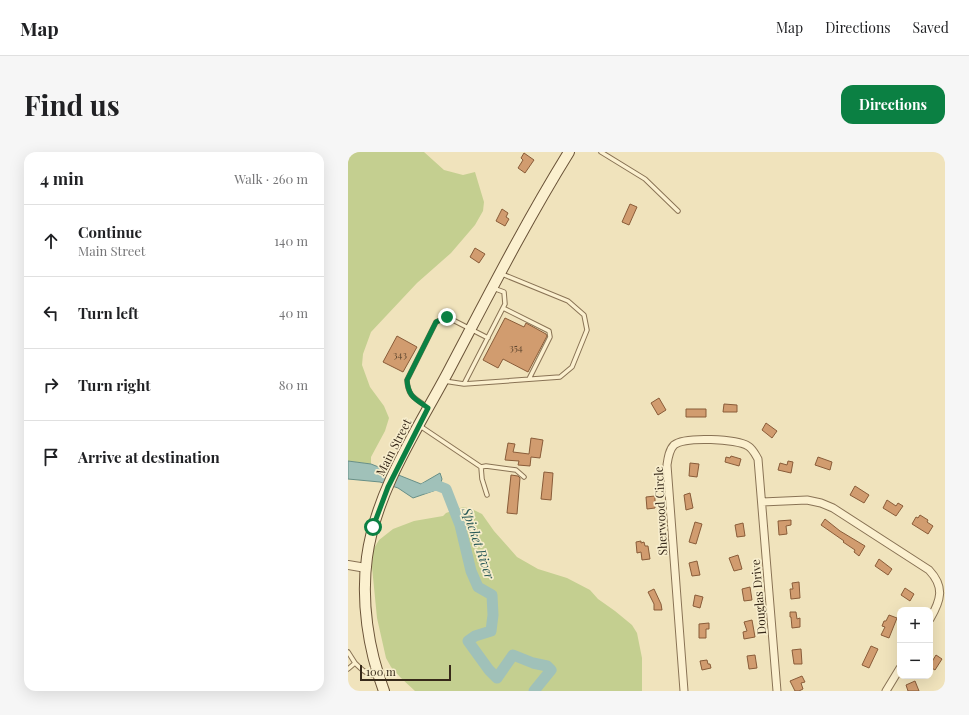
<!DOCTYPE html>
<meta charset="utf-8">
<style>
:root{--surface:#fff;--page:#f6f6f6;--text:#202124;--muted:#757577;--line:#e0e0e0;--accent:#0b8043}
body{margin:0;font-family:"Playfair Display",serif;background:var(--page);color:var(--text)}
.controls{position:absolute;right:12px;bottom:12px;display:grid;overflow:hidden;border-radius:8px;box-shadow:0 4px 16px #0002}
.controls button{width:36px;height:36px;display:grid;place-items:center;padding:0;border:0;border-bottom:1px solid var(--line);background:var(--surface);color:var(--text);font:20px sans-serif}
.scale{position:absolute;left:12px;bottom:10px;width:91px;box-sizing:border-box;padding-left:4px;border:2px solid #37291a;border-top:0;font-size:11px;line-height:14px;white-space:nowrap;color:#37291a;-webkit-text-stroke:3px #f7edcc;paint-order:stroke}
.stop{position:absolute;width:12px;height:12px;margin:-9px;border:3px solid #0b8043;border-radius:50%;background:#fff}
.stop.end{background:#0b8043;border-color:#fff;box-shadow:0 1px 4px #0008}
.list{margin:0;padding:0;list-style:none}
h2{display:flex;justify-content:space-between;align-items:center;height:52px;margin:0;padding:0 16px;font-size:17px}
h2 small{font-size:13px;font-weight:400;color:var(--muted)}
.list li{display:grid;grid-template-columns:26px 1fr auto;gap:12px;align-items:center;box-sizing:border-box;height:72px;padding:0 16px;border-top:1px solid var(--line)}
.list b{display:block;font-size:15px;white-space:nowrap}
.list p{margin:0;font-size:13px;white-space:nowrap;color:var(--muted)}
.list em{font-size:13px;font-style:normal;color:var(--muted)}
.icon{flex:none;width:22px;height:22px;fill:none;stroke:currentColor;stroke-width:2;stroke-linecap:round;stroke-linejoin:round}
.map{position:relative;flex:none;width:597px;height:539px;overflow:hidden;border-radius:12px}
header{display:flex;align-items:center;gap:24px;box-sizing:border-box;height:56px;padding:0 20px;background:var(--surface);border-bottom:1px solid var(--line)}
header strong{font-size:19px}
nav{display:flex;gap:22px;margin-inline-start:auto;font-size:14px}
.intro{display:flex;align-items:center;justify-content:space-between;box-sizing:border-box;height:96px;padding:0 24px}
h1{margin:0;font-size:28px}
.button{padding:10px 18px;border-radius:12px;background:var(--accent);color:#fff;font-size:14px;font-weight:700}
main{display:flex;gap:24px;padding:0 24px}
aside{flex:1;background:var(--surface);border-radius:12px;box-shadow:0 4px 16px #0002}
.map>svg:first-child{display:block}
.green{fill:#c4cf90}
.water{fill:#a0c1b9;stroke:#678f87}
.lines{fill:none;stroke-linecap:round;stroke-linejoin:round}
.river{stroke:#a0c1b9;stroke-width:11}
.building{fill:#d19c6f;stroke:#895c39}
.service-casing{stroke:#897355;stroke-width:5.5}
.minor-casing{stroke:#897355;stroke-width:9}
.tertiary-casing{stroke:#897355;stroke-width:10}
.secondary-casing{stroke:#6a5338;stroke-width:12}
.service{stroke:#fbf0cf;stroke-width:3.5}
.minor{stroke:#fbf0cf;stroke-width:7}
.tertiary{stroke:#fbf0cf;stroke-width:8}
.secondary{stroke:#fbf0cf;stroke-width:10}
.route{stroke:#0b8043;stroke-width:5}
.labels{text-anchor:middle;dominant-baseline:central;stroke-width:3.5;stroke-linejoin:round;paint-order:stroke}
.number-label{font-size:10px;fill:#5e462f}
.street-label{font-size:12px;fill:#37291a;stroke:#f7edcc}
.water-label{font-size:13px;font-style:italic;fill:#285857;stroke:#f7edcc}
</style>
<header>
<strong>Map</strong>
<nav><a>Map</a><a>Directions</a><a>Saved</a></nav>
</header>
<div class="intro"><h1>Find us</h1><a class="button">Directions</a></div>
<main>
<aside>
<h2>4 min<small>Walk · 260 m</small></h2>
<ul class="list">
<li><svg class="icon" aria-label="ahead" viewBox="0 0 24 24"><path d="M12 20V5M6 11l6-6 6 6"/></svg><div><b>Continue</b><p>Main Street</p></div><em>140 m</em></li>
<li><svg class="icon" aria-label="left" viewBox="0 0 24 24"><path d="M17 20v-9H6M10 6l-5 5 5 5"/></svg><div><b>Turn left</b></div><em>40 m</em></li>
<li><svg class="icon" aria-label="right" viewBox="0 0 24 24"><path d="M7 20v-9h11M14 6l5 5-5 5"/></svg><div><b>Turn right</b></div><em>80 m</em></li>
<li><svg class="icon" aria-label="arrive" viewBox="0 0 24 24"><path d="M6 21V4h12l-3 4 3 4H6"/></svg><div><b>Arrive at destination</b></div></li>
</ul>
</aside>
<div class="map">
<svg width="597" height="539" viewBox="0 0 597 539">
<rect width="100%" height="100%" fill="#f0e3bc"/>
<path class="green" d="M0,0H76L96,18L115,23L127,20L136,50L135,59L127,73L103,101L69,131L23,180L15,202L14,213L22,235L36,254L41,266L37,279L23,305V312L0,309Z
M115,355L124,357L134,362L146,379L169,405L190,417L219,426L242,438L250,447L267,459L284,473L289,481L294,506V539H67L53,526L43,515L38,506L29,466L24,415L25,398L31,388L45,377L66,369L95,364L98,361Z"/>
<path class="water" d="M0,309L23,312L73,332L92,321L94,327L91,337L65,346L50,336L32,330L0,327Z"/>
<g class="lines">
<path class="river" d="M77,336L88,333L98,337L112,373L123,419L130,435L144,443L145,463L143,479L127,484L120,489L141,518L149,526L165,503L185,511L199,514L203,518L186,539"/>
</g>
<path class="building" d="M176,1L186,8L177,21L170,16L175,8L173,6Z
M282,52L289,55L281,73L274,70Z
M154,57L160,61L158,65L161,67L157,74L148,69Z
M127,96L137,102L131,111L122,105Z
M157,166L176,175L178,171L198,182L199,184L180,220L155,207L150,216L135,208Z
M49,184L69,195L55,220L35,210Z
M311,246L318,258L310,263L303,251Z
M376,252L389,253V260H375Z
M338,257H358V265H338Z
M418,271L429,279L424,286L414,278Z
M183,286L195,288L192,306L183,305L182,314L170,313L171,309L157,308L160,291L167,292L165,300L181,302Z
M383,304L393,307L391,314L377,310L378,305L382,306Z
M470,305L484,310L482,318L467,313Z
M440,309L445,310L443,321L430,318L432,311L439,313Z
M342,311L351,312L349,325L341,324Z
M196,320L205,321L203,348L193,347Z
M163,323L170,324L172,326L169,362L159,361Z
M507,334L521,343L516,351L502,343Z
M342,341L345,356L338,358L336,343Z
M307,344V356L299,357L298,345Z
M539,348L548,354L550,351L555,354L548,364L535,356Z
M572,363L580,368L579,370L585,374L580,382L564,372L568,365L570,366Z
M477,367L492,379L517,394L511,404L506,400L507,398L495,390L496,389L473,373Z
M443,368V373L438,374L439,382L431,383L430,369Z
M347,370L354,372L348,392L341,390Z
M395,371L397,384L389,385L387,373Z
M293,389V391L296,390L297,394H300L302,407L294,408L293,400L289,401L288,390Z
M390,403L394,417L386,419L381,406Z
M531,407L544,417L540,423L527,414Z
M349,409L352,423L344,424L341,411Z
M451,430L452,446L443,447L442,437H445L444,431Z
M402,435L404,448L396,449L394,437Z
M557,436L566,442L562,449L553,443Z
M306,437L313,452L314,458H306V452L300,440Z
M347,443L355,445L352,456L345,454Z
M442,460H448L449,467L452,466V475L444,476L443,465H442Z
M541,463L549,466L541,486L533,483L537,475L534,474L536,469H538Z
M404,468L407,485L396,487L395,480L399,479L396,470Z
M361,471V477H358V486H351V472Z
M523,494L530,497L521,516L514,513Z
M453,497L454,512H446L444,498Z
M407,503L409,516L401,517L399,504Z
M588,503L594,507L587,518L582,515V513Z
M359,508L360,512H362L363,516L354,518L352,509Z
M454,524L457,530L453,531L455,537L451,539H447L442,529Z
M567,529L571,539H560L558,533Z"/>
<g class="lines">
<g class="service-casing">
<path id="service" d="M253,0L297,27L330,59
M155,156L201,179L202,185L181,227
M96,229L116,232L212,225L224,215L239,178L236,163L220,149L154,122
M116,232L157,152L156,140L145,136
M79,255C67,246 60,245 59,228L88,170L99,165L140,186
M72,274L133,315L138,314L168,318L176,325
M133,315L134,327L139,343
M0,500L7,511
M0,517L7,511C13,517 20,524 29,523"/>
</g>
<g class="minor-casing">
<path id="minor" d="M414,350L459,348L473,351L485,356L581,418C597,435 593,448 582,467
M336,539L319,313C320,306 321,298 326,293C337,284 389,287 400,294C405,297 407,302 410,307L429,539
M538,539L552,516"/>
</g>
<g class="tertiary-casing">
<path id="tertiary" d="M0,413L18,416"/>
</g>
<g class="secondary-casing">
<path id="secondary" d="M36,539C20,497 13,449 19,405C28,339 69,278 100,220C139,146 177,71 221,0"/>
</g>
<use href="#service" class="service"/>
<use href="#minor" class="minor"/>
<use href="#tertiary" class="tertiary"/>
<use href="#secondary" class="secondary"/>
</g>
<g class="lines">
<path class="route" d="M25,375L40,335L80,256C68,247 60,245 59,228L88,170L99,165"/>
</g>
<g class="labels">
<g class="number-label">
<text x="168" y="195">354</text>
<text x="52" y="202">343</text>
</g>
<g class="street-label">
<text transform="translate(45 295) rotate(-63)">Main Street</text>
<text transform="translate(312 359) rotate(-93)">Sherwood Circle</text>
<text transform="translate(410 445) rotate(-95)">Douglas Drive</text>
</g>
<g class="water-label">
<text transform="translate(131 391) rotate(71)">Spicket River</text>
</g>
</g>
</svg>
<div class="controls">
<button>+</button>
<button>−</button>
</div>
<div class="scale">100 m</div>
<div class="stop" style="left:25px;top:375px"></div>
<div class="stop end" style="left:99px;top:165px"></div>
</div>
</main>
